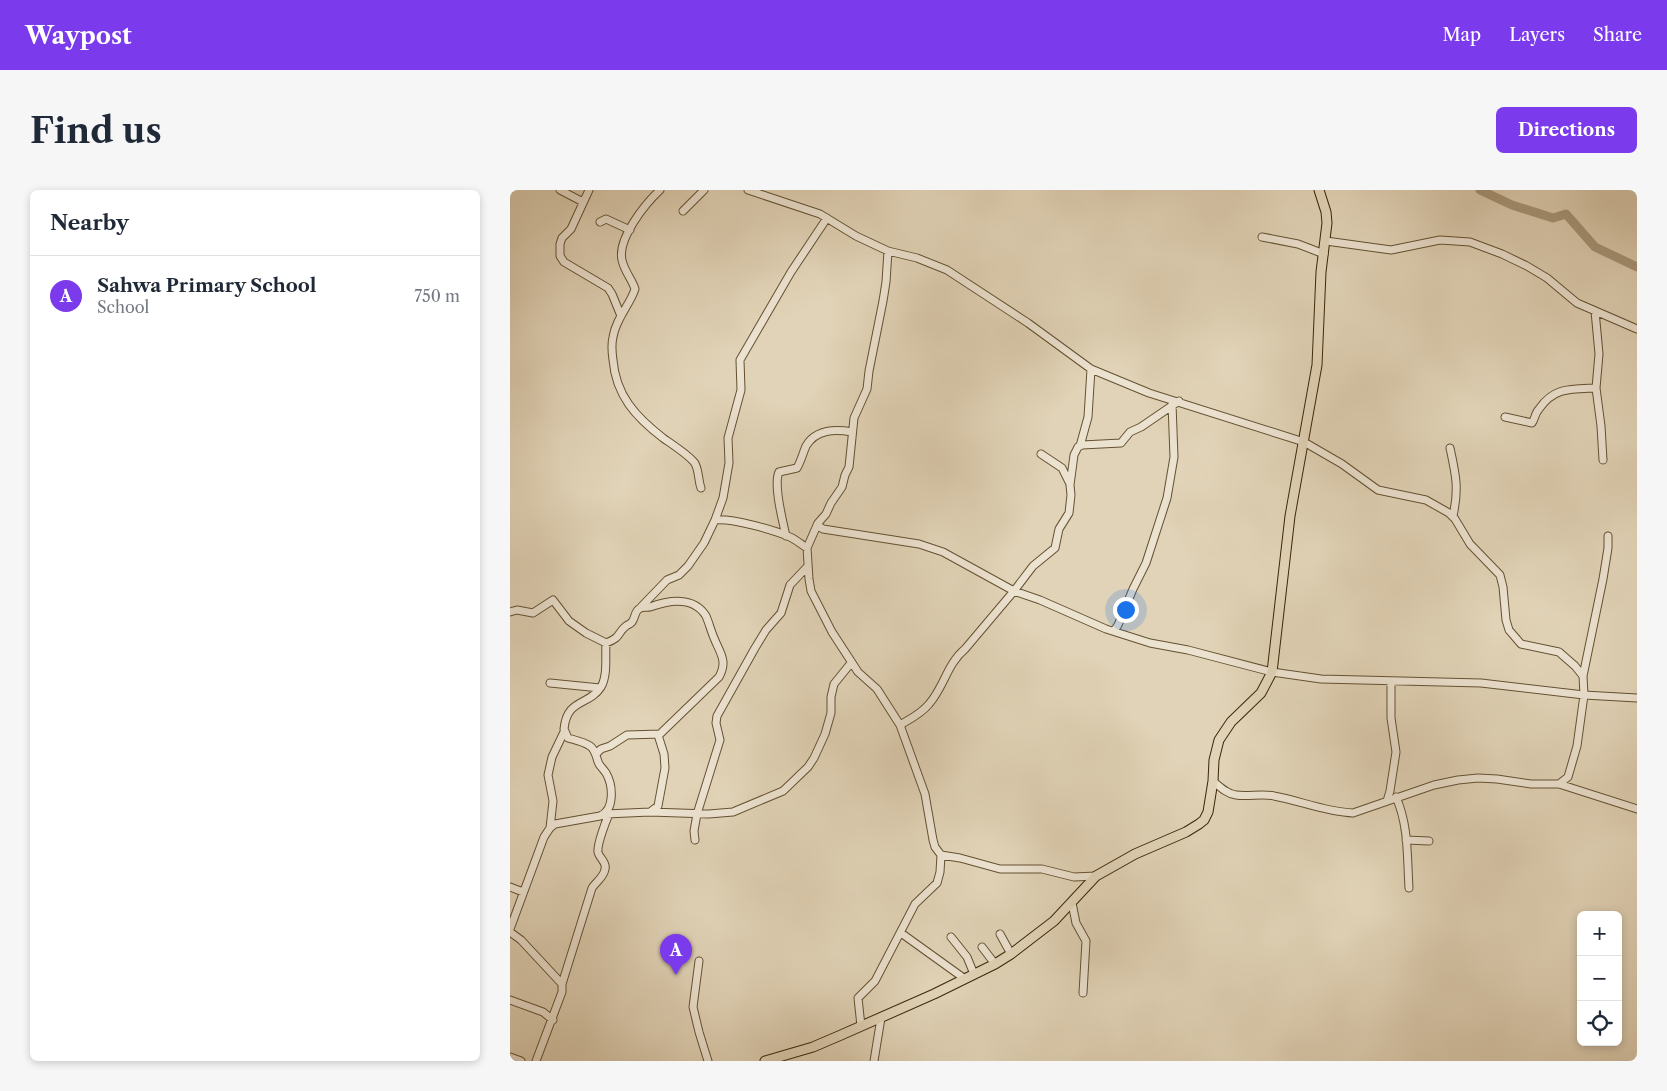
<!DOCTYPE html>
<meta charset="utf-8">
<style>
:root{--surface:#fff;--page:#f6f6f7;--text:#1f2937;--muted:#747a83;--line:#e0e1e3;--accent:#7c3aed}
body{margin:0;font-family:"Libre Caslon Text",serif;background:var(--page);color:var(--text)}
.controls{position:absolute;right:15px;bottom:15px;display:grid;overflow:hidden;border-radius:8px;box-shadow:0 2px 8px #0003}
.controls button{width:45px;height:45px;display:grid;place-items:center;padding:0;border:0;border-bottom:1px solid var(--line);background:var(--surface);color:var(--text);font:25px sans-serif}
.you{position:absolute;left:615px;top:419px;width:18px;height:18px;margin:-12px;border:4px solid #fff;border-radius:50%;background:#1a73e8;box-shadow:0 0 0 8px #1a73e833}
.badge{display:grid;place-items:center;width:32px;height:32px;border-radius:50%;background:var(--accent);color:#fff;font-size:16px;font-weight:700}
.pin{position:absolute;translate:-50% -41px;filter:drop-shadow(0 1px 2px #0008)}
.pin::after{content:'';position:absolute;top:26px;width:18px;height:15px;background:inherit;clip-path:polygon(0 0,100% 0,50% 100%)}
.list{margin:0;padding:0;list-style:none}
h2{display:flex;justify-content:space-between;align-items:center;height:65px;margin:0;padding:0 20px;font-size:21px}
h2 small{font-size:16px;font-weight:400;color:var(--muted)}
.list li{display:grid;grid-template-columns:32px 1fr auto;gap:15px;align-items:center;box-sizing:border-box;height:80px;padding:0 20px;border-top:1px solid var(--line)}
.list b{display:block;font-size:19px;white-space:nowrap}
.list p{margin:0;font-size:16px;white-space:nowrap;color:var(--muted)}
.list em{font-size:16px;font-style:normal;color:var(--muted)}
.icon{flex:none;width:28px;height:28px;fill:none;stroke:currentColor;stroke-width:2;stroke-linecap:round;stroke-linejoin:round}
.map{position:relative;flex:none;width:1127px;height:871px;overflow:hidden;border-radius:8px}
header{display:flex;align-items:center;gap:30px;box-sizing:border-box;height:70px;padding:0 25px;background:var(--accent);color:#fff}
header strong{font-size:24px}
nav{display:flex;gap:28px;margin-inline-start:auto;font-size:18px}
.intro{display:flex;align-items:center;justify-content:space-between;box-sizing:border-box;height:120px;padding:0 30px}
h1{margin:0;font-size:35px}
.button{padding:12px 22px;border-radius:8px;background:var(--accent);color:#fff;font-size:18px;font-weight:700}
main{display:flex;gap:30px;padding:0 30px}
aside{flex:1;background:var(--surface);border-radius:8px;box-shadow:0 2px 8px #0003}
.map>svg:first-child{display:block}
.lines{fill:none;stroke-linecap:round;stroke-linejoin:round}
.river{stroke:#a9987b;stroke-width:9}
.minor-casing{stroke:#645132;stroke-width:9}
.major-casing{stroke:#3b2606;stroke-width:11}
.minor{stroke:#ece2d0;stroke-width:7}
.major{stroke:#e1d3b7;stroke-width:9}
</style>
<header>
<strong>Waypost</strong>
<nav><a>Map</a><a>Layers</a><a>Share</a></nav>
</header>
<div class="intro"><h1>Find us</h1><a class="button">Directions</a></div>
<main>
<aside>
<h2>Nearby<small></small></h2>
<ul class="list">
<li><span class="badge">A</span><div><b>Sahwa Primary School</b><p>School</p></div><em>750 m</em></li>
</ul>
</aside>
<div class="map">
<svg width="1127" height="871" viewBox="0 0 1127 871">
<rect width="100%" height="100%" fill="#e1d3b7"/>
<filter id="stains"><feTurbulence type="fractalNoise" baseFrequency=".004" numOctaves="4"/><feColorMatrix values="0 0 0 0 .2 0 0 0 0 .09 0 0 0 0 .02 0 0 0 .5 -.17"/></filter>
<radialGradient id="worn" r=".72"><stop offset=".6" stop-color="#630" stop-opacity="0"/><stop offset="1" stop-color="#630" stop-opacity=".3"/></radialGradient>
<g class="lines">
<path class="river" d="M970,0L1002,15L1043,28L1056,24L1085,57L1127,77"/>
<g class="minor-casing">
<path id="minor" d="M50,0L73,12
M79,0L61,39L52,48L50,54V66L54,72L98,98L102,104L111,126
M150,0C135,14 107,49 112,70C114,81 122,89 125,99C120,115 106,128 103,147C101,155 102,163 103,170C106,206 126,227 153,248C163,255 176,263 184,272C189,278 188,290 191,298
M238,0L310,24L346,46L378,61L407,68L437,80L518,133L581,179L639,203L794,252L832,274L868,300L916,310L939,323L945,329L960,354L990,385L993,397L996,430L999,440L1011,454L1049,462L1065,476L1073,486L1074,505L1067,556L1058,587L1049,594
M173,21L194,0
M90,32L96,29L120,40
M752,47L788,54L814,64
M816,51L881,60L930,50L960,52L992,64L1017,76L1037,88L1067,113L1127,139
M1085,121L1089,164L1086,198L1091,236L1093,270
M995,227L1022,233C1025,229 1025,223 1029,219C1044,197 1061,199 1086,198
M568,257L570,256L578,227L581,179
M940,258C946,286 949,298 943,326
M531,264L552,278L559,292
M205,330L213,308L219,273L218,248L231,200L230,170L281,82L317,28
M307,335L313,339L409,354L433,362L504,401L530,410L596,439L640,453L678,460L762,482L811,489L971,493L1074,505L1127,508
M276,346C273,332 263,295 269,282L287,278C291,271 293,263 296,256C306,239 325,239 342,242
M131,417L157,390L169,385L178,376L194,353L205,330C222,328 264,340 280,347C286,350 291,354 297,358
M0,422L7,420L23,423L43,410L59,431L76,443L96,453C112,447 106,444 116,436C119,434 119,435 122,432C125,428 125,421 129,419C132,416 137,418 140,417C159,410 184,406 196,426C199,433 201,441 204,448C210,463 218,471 209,487L150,544L117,545L100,556L91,559L86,564
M604,441L608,435L623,399L636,373L657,308L664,267L662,214
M1073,486L1093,389L1098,358V346
M40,493L90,498
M390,535C400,529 411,524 419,514C434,497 437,474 455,459L504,401L523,376L545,358L549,339L559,323L561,305L560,295L564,265L568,257L572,255L611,253L620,242L631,237L669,211
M703,591C710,597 717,604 726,605C739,607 752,603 764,606C791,611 816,622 843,623L924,595L948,590L968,588L987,589L1021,594H1049L1127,619
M886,607C899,636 897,668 899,698
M877,611L880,601L886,562L881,528V491
M140,622L148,616L155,578L154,564L148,545
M96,624L140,622L199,624L223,622L273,601L298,577L304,568L315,544L321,523V507L324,494L341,473
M40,638L43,611L38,585L42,567L54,542
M185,650L184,641L187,624L210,550L206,533L207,526L245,458L256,440L271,423L280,395L298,376
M896,650L919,651
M431,665L450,668L490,679H532L564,687L586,686
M0,697L13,702
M562,713L566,733L576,751L573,803
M0,739L34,647L40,638L45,634L90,626C105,620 103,595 96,583C94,580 91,577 89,574C86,568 86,560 80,556C74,552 65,550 58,548L54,539C57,508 79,516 91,497C98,485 95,466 96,453
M0,742L11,750L52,794V802L26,871
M391,743L455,789
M490,744L501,764
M441,747L457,767L464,784
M472,757L485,774
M189,771L183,817L189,842L198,871
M52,794L82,698C86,692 94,687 95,679C97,672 89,668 88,662C87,654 96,631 99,624
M0,810L33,822L43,830
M351,836L348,808L365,791L405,714L427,693L430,682L431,665L425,657L423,650L415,604L390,535L367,499L348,482L322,442L301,401L299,389L297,358L308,333L316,324L321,313L332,297L335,285L339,277L344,228L357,199L359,181L373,111L376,92L378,61
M0,867L11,871
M364,871L371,828"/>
</g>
<g class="major-casing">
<path id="major" d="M255,871L303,857L331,845L424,804L485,774L501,764L544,731L586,686L625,664L676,642L689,634L694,630L698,622L703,591L704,570L709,550L721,532L751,503L762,482L780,326L807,175L811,82L817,33L816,22L809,0"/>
</g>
<use href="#minor" class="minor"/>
<use href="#major" class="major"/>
</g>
<rect width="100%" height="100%" filter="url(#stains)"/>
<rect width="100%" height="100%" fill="url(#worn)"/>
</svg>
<div class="controls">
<button>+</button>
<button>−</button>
<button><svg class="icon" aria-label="locate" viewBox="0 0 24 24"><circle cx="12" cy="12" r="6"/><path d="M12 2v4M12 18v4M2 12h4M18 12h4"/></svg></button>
</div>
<div class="you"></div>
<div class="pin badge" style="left:166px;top:785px">A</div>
</div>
</main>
